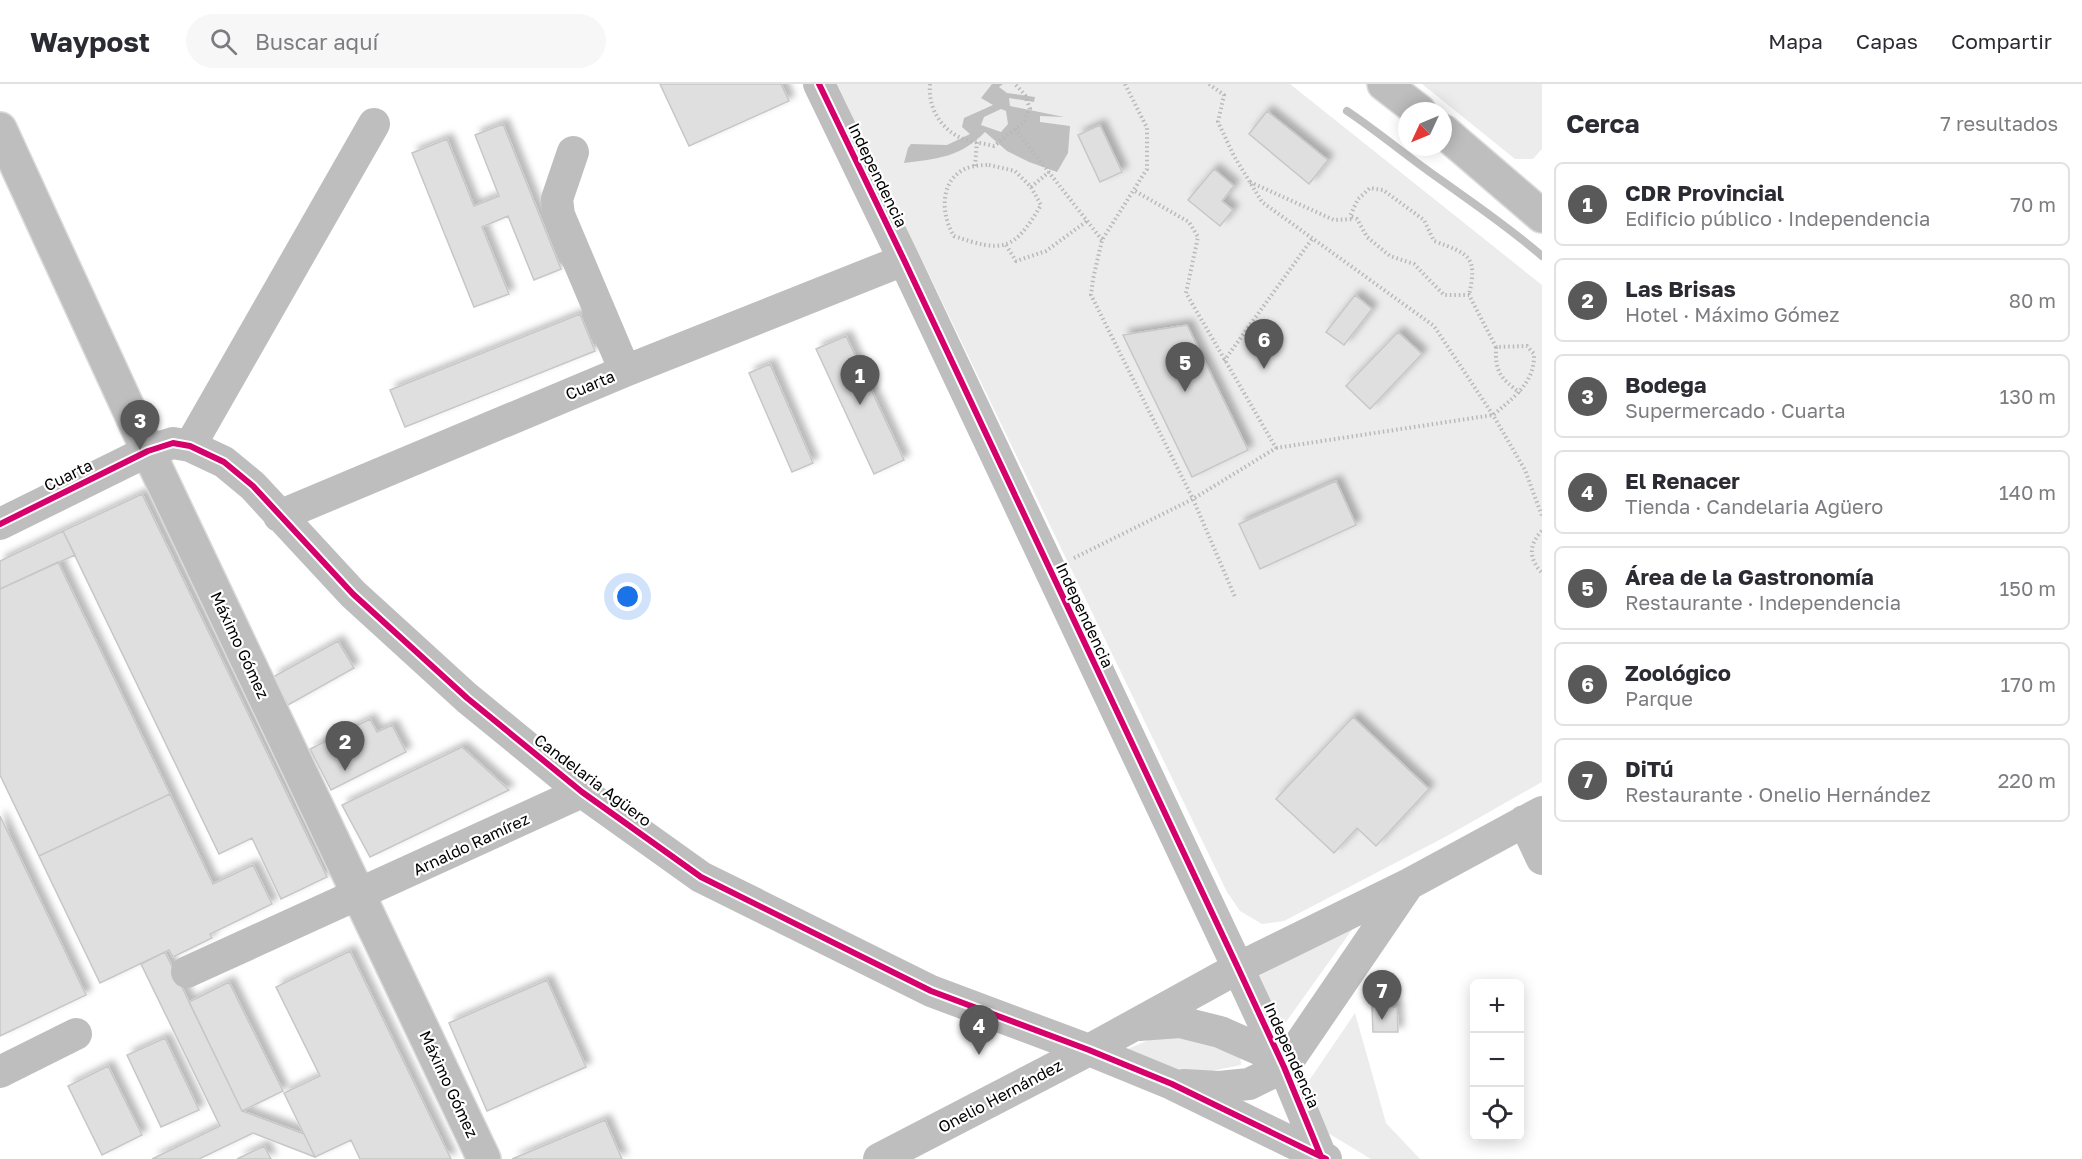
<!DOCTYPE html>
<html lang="es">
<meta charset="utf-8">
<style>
:root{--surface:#fff;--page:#f7f7f7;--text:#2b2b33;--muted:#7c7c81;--line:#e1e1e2;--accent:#595959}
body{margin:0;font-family:"Golos Text",sans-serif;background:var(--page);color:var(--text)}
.controls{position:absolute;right:18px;bottom:18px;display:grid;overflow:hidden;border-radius:9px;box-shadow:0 3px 15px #0003}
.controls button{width:54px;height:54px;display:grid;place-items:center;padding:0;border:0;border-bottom:2px solid var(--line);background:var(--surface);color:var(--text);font:30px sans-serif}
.compass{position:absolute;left:1398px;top:18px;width:54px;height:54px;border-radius:50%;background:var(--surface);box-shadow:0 3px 15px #0003;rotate:226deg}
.you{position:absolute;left:628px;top:513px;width:21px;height:21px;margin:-15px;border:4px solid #fff;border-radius:50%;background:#1a73e8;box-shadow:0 0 0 9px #1a73e833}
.badge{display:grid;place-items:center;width:39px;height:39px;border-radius:50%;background:var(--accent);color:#fff;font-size:20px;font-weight:700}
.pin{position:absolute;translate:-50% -50px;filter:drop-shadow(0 2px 3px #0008)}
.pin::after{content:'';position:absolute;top:32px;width:21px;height:18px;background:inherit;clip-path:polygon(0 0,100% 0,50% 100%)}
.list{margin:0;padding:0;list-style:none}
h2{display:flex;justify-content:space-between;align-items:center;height:78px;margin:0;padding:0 24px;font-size:26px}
h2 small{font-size:20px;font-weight:400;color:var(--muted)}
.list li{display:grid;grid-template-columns:39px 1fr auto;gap:18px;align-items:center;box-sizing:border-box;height:84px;margin:0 12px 12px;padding:0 12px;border:2px solid var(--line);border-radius:9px}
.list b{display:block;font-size:22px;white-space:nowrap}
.list p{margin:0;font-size:20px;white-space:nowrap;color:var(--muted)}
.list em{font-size:20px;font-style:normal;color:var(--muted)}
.icon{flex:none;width:33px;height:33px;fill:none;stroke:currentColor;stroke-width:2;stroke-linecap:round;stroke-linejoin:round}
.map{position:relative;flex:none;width:1542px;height:1075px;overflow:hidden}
header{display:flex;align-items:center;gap:36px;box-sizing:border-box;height:84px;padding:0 30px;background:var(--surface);border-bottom:2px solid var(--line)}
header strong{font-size:28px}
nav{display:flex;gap:33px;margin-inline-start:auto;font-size:21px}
.search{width:420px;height:54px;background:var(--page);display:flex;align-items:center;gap:15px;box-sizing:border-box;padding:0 21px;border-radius:33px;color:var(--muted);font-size:22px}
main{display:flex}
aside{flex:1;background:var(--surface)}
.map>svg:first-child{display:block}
.green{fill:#ececec}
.water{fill:#bfbfbf;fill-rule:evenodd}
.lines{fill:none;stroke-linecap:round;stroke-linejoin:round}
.stream{stroke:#bfbfbf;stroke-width:8}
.building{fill:#dfdfdf;stroke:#c7c7c7;stroke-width:1.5;filter:url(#shadow)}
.major-casing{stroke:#dbdbdb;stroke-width:36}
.path{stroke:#b9b9b9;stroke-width:4;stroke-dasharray:1.5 3;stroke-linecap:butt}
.minor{stroke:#bebebe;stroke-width:32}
.major{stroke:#bebebe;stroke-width:33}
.cycleway-casing{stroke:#fff;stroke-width:10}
.cycleway{stroke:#d6006c;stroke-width:6}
.labels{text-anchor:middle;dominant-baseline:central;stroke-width:4.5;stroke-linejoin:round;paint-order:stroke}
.street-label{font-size:16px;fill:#000;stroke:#fff}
</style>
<header>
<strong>Waypost</strong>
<div class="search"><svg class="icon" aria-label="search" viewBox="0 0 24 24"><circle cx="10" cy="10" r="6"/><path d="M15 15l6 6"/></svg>Buscar aquí</div>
<nav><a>Mapa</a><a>Capas</a><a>Compartir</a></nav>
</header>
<main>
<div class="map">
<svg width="1542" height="1075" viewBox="0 0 1542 1075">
<defs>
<filter id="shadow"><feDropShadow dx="5.5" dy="-5.5" stdDeviation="3" flood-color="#0004"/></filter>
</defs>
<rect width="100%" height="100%" fill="#fff"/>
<path class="green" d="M837,0H1290L1542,201V698L1447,752L1284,837L1262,840L1240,827L1227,808Z
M1422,0H1542V65L1533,75H1515Z
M1354,843L1286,938L1279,940L1255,894Z
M1355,929L1386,1039L1420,1075H1371L1323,1046L1304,1004Z
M1189,950L1240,969L1241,981L1212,987L1171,989L1118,969L1156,953Z"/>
<path class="water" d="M992,0H1003L999,3L1007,9L1035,13L1034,18L1009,14L1010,22L1064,33L1040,32V38L1070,42L1068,69L1057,88L1029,78L1007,67L985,48C961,73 937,75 904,79L908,64L911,60L947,61L970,50L962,43L964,34L993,21L981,14ZM1001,25L1006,27L1008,40L1001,48L981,41L984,33Z"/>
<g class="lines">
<path class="stream" d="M1347,27C1380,49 1409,74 1441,96C1476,121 1510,144 1542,172"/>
</g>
<path class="building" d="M660,0H781L789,17L689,62Z
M1267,27L1328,76L1309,100L1249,50Z
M503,40L561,185L534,196L508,132L482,143L509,210L474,223L412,69L447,55L474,122L499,112L475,51Z
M1100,41L1122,88L1100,98L1078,51Z
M1214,85L1234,102L1222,117L1233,126L1220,142L1188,116Z
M1355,211L1372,225L1344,261L1326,248Z
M580,230L595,267L405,343L390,306Z
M1187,241L1248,366L1192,393L1123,251Z
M1398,248L1422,270L1370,325L1346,302Z
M846,252L904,376L874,390L816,265Z
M770,280L813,379L792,388L749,289Z
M1336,397L1356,441L1260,485L1239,440Z
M142,410L327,793L281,815L252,754L219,770L63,447Z
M63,447L75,471L0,505V477Z
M58,478L170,710L39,772L0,691V505Z
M338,557L354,584L288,621L273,593Z
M1353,633L1429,705L1376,762L1357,744L1334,769L1276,715Z
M370,635L377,648L392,641L406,668L331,706L310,665Z
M462,663L509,706L370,773L342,721Z
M170,710L213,800L253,781L272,820L210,850L212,854L173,873L169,866L100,899L39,772Z
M0,732L86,911L0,952Z
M350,867L451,1075H360L351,1056L315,1073L304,1050L284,1009L320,992L276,903Z
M165,868L242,1027L304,1050L315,1073L253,1049L199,1075H152L220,1042L141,880Z
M547,896L586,983L487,1027L449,939Z
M229,898L283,1007L242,1027L189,918Z
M1372,923H1397L1398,948H1373Z
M165,954L199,1026L161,1043L127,971Z
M108,982L142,1051L102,1071L68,1002Z
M605,1036L622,1075H512Z
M264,1062L271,1075H237Z"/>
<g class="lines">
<g class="major-casing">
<path id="major" d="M1384,0L1419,27
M0,45L148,367L484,1075
M1443,47L1542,132"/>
</g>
<path class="path" d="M930,0C928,21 938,41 957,52C967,58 983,59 994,62L1023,39L1030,25L1025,11L1015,0
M1125,0L1147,44V85L1102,156L1093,195L1091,211L1193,415L1235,513
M1209,0L1224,11L1218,38L1234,72L1262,118L1434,242L1493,331L1525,386L1542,432
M1015,45L1102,156
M989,81L1015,87L1031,103L1041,121C1014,167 1003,169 954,152C942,133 939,101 961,87C969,82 979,81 989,81Z
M975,82L977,57
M1250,98L1334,136L1354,135
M1031,103L1049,88
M1006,161L1016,177L1046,167L1087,137
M1496,263C1495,289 1501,294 1520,309
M1224,277L1312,155
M1276,364L1493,331C1513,314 1535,299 1534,270L1527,262L1496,263L1469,211H1444L1414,180L1390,172L1367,153L1357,135L1350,132L1358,115L1370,104L1383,106L1424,136L1434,157C1469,170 1478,172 1469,211
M1542,447C1528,461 1529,475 1542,489
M1074,474L1193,415L1276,364L1186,209L1198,153L1189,138L1133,106"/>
<path class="minor" d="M819,0L904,176L1238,884L1284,983L1322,1075
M573,68L557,115L559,131L625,287
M190,362L374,40
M279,432L625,287L904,176
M0,440L148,367L173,359L190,362L224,378L253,402L353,510L467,614L582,708L701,793L931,907L1089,966L1172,1000L1326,1075
M1524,737L1542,775
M187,888L582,708
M1139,941L1180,938L1220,948L1279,974
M0,988L76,950
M1184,1001L1219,1003L1249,1000L1284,983L1408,801
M879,1075L1089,966L1238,884L1409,800L1542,728"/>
<use href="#major" class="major"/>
<g class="cycleway-casing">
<path id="cycleway" d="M819,0L904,176L1238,884L1284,983L1322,1075
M0,440L148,367L173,359L190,362L224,378L253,402L353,510L467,614L582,708L701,793L931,907L1089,966L1172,1000L1326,1075"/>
</g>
<use href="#cycleway" class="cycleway"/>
</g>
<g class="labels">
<g class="street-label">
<text transform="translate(878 91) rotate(64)">Independencia</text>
<text transform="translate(590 301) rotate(-23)">Cuarta</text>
<text transform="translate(68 391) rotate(-26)">Cuarta</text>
<text transform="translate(1085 531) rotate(65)">Independencia</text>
<text transform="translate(240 561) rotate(65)">Máximo Gómez</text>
<text transform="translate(593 696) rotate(37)">Candelaria Agüero</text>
<text transform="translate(471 760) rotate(-25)">Arnaldo Ramírez</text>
<text transform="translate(1292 971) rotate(66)">Independencia</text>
<text transform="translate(449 1000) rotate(65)">Máximo Gómez</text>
<text transform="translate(1000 1012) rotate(-28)">Onelio Hernández</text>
</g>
</g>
</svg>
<div class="controls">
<button>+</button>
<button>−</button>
<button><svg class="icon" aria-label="locate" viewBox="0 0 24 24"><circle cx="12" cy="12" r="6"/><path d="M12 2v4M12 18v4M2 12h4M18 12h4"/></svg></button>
</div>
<svg class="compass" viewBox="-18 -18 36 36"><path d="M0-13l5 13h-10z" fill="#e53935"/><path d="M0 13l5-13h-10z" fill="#7c7c81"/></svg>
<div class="you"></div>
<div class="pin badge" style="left:860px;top:321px">1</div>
<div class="pin badge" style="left:345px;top:687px">2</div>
<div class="pin badge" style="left:140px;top:366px">3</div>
<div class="pin badge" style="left:979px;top:971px">4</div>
<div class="pin badge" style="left:1185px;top:308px">5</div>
<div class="pin badge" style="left:1264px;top:285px">6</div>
<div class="pin badge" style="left:1382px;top:936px">7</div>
</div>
<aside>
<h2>Cerca<small>7 resultados</small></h2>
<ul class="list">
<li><span class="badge">1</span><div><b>CDR Provincial</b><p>Edificio público · Independencia</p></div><em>70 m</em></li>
<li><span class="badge">2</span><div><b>Las Brisas</b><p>Hotel · Máximo Gómez</p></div><em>80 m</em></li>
<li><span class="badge">3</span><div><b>Bodega</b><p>Supermercado · Cuarta</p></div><em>130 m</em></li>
<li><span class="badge">4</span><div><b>El Renacer</b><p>Tienda · Candelaria Agüero</p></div><em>140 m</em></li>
<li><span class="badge">5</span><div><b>Área de la Gastronomía</b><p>Restaurante · Independencia</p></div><em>150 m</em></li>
<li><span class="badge">6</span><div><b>Zoológico</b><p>Parque</p></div><em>170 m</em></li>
<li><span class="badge">7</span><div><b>DiTú</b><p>Restaurante · Onelio Hernández</p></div><em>220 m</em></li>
</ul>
</aside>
</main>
